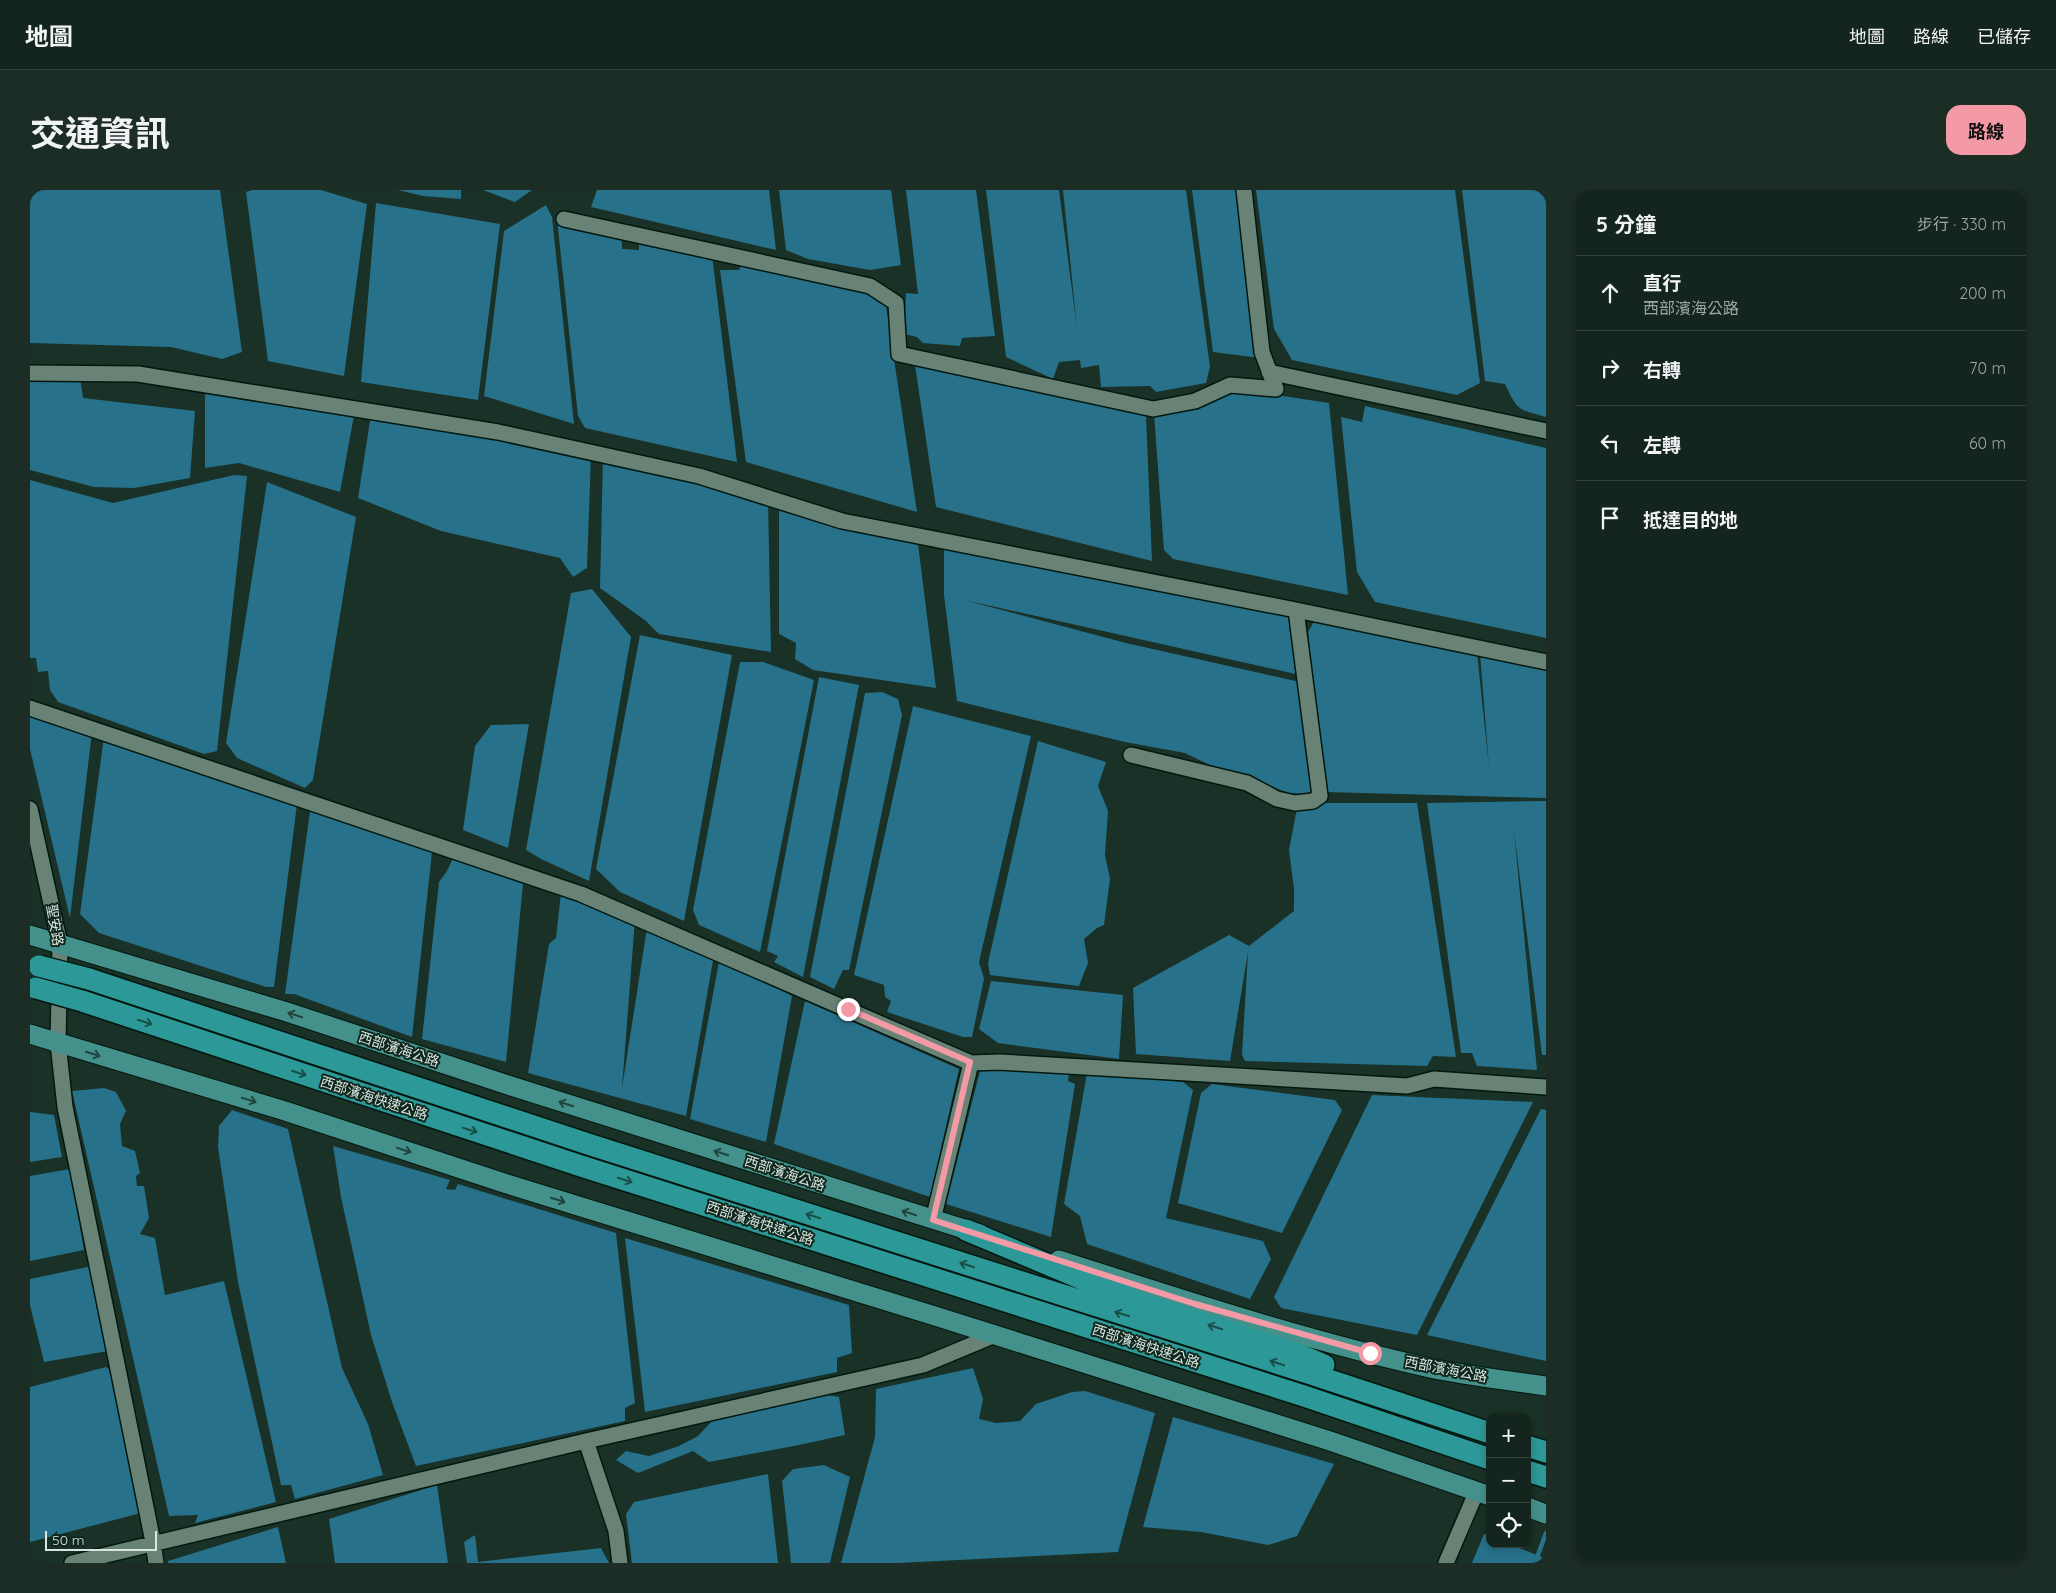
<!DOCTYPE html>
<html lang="zh-TW">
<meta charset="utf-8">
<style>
:root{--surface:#13251c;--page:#1c2d25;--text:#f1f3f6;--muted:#9da5a3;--line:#32423b;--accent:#f49aa6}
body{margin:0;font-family:Quicksand,"Noto Sans TC",sans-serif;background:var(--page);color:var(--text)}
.controls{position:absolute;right:15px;bottom:15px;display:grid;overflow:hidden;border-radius:10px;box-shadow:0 2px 8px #0003}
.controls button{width:45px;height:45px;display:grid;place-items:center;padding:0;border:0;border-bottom:1px solid var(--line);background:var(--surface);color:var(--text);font:25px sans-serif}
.scale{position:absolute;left:15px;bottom:12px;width:112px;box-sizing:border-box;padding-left:5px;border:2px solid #d8e6df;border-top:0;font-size:14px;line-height:18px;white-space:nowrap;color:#d8e6df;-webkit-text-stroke:4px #0f271d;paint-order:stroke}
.stop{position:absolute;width:15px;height:15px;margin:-11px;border:4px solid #f49aa6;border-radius:50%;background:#fff}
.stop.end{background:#f49aa6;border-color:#fff;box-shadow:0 1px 5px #0008}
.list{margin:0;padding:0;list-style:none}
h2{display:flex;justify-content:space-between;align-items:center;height:65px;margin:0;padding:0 20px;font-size:21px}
h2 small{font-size:16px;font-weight:400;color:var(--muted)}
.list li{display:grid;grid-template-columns:32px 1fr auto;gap:15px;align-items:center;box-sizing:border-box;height:75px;padding:0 20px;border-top:1px solid var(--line)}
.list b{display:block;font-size:19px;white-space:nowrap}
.list p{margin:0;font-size:16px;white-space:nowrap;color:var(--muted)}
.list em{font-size:16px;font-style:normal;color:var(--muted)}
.icon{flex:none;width:28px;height:28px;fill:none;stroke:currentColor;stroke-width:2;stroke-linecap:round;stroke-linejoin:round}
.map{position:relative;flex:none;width:1516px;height:1373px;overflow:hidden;border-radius:15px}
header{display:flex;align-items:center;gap:30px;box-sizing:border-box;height:70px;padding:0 25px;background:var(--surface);border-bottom:1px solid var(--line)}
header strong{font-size:24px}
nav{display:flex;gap:28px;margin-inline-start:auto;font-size:18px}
.intro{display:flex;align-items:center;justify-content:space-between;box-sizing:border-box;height:120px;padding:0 30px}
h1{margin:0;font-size:35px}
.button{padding:12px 22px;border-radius:15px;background:var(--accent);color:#111;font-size:18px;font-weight:700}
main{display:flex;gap:30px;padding:0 30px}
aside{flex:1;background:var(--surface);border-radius:15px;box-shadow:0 2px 8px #0003}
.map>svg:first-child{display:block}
.water{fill:#27718b}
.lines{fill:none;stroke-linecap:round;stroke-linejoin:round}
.stream{stroke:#27718b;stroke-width:4.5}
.minor-casing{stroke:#02180f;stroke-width:18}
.major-casing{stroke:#02180f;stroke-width:21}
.highway-casing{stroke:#02180f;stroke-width:24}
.minor{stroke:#688376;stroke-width:15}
.major{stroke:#44908a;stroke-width:19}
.highway{stroke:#2c9897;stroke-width:21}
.highway-bridge-casing{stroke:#02180f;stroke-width:24;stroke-linecap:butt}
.highway-bridge{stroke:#2c9897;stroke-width:21}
.oneway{stroke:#1f463e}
.oneway2{stroke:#194f48}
.route{stroke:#f49aa6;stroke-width:6}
.labels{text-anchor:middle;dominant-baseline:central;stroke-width:4;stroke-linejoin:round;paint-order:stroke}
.street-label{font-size:14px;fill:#d8e6df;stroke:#0f271d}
</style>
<header>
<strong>地圖</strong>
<nav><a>地圖</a><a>路線</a><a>已儲存</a></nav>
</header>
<div class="intro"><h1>交通資訊</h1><a class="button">路線</a></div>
<main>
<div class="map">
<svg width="1516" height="1373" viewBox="0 0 1516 1373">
<rect width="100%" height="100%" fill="#193126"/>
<path class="water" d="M0,0H190L212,162L192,169L141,157L0,153Z
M222,0H291L337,14L314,186L238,171L216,2Z
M368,0H431V9L393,6Z
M453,0H502L485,12Z
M567,0H739L746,60L561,17Z
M749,0H861L871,75L840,80L778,69L756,60Z
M876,0H946L965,146L932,148L930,156L893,153L887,147L874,144L876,103L888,104Z
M956,0H1029L1047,138L1033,0H1156L1180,177L1176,193L1126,202L1120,196L1071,197L1069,175L1051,178L1050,170L1029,172L1023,189L976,167Z
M1162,0H1207L1230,168L1183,162Z
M1226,0H1425L1450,193L1427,205L1262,170L1244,139Z
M1432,0H1516V227C1487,219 1488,221 1475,194L1455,191Z
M346,13L470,34L448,210L331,192Z
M516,15L522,27L544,234L454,206L474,41Z
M527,29L591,34L592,59L609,60V43L681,56L707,272L555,238L548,226Z
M714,68L844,94L855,109L887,322L716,272L690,80H709Z
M885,175L1116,225L1122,371L906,317Z
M50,187L53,208L165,221L160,288L104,298L64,297L0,280V188Z
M175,191L325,220L310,302L209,273L175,278Z
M1202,198L1299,213L1318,405L1143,369L1134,360L1124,224Z
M1335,216L1516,258V448L1345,412L1327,382L1311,227L1332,232Z
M342,218L561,265L557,378L543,387L530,368L411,341L328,308Z
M573,265L738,310L741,462L629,444L616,431L570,398Z
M204,285L217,286L187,561L174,564L28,512L20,500L18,481L8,482L6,468H0V290L83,313Z
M237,292L326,327L283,590L275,598L207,568L196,553Z
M749,311L887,346L906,498L783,480L765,469L766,453L749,444Z
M914,359L1265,426L1270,485L934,410L1096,453L1270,492L1282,604L1259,603L1184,577L1155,563L1095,552L927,511L914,405Z
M562,399L601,447L559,691L511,669L496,660L541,403Z
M1288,425L1446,453L1459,577L1450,463L1516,476V608L1296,602L1278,442Z
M610,445L702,465L654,731L590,702L566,679Z
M710,472H733L784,490L730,762L669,735L663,720Z
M789,487L829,495L773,787L744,772L748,766L737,761Z
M852,502L868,509L872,525L819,780H813L804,799L780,787L835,503Z
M883,516L1001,546L949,772L954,789L942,847H933L857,822L861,811L855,807L854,795L824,785Z
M0,521L62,542L40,728L0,559Z
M499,534L478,658L433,640L445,556L461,535Z
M74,547L267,614L244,797H236L69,743L50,724Z
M1008,551L1076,572L1068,596L1078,621L1075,665L1080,689L1074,735L1067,738L1054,749L1058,773L1049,796L960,785L958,773Z
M1516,611V865H1512L1484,641L1507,880L1447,876L1442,863H1431L1397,613Z
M1268,613H1387L1426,867L1403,866L1397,876L1215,871L1212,865L1218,762L1200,871L1106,864L1103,798L1199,745L1219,756L1264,721V699L1259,660Z
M280,621L402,662L382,847L264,804H255Z
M423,668L493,694L476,872L392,849L409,692L417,681Z
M531,703L605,729L592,898L617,738L684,765L656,926L498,883L519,754L526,748Z
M690,766L762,806L736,952L660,929Z
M961,791L1093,805L1089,869L968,853L949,839Z
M775,811L929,879L900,1007L744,954Z
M952,873L1039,881L1038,891L1045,894L1021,1047L916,1014Z
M1057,883L1153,892L1163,900L1136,1028L1233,1051L1241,1069L1220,1109L1057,1054L1050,1026L1034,1014Z
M1182,894L1305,910L1312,920L1252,1043L1148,1013L1171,903Z
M74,898L86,902L96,921L90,934L92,956L105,961L110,983L106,986L107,996H114L119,1028L110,1044L125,1048L135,1105L194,1091L246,1312L165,1333L168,1325L139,1326L42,901Z
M1342,905L1503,912L1387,1145L1251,1118L1244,1107Z
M1511,919L1516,920V1171L1397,1145Z
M202,920L258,939L312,1178L338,1234L353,1285L265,1309L261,1295H251L208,1092L188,957L189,936Z
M0,922L24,925L32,967L0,972Z
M303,956L420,990L416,999L425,1000L428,994L586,1043L605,1213L595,1218V1231L386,1276L362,1212L341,1145L311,1007Z
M40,979L54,1060L0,1071V986Z
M595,1048L819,1115L822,1163L807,1168V1182L615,1222Z
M67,1075L84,1160L14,1172L0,1115V1089Z
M76,1177L84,1183L111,1323L0,1352V1197Z
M943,1178L953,1209L949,1229L966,1233L990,1231L1006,1214L1042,1202L1055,1201L1125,1223L1088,1362L869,1373H811L845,1247L846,1199Z
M797,1205L809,1207L815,1245L769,1255L679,1272L663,1261L608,1283L586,1270L596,1261L619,1266L649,1256L668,1246L682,1231Z
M1143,1227L1304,1274L1267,1346L1238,1355L1171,1342L1113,1337Z
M794,1275L820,1287L800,1373H761L752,1291L763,1279Z
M738,1284L748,1373H602L596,1324L604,1312Z
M407,1295L418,1373H305L299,1329Z
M248,1337L256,1373H138V1371Z
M1454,1344L1460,1346V1354H1480L1516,1369V1373H1442Z
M445,1345L448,1372L571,1358L579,1373H437L434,1352Z"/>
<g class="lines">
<path class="stream" d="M1505,1373L1516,1343"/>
<g class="minor-casing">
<path id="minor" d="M534,29L840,96L866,113L869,164L1123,219L1165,211L1200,195L1246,199L1232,162L1214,0
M1239,182L1516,241
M0,183L108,184L468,242L669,286L812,331L1266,420L1516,472
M0,518L551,704L941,873L969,872L1377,896L1404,889L1516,897
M1101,565L1217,593L1247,609L1265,613L1283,611L1290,606L1266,420
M0,619L30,754L28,853L35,917L123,1352L126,1373
M903,1030L941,873
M556,1251L586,1341L590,1373
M42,1373L556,1251L893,1175L965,1145
M1416,1373L1446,1303"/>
</g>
<g class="major-casing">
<path id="major" d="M0,745L257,822L481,896L950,1044
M0,844L255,921L477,994L905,1126L1300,1251L1460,1306
M1029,1070C1151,1109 1274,1150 1400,1178C1438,1186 1477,1190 1516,1196
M1497,1317L1516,1324"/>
</g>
<g class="highway-casing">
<path id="highway" d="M59,789L558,954L1281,1184L1460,1243
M52,811L551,976L1274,1206L1460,1269
M936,1040L1102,1110L1263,1162L1294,1175
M1497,1256L1516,1262
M1497,1281L1516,1287"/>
</g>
<use href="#minor" class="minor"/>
<use href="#major" class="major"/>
<use href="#highway" class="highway"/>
<g class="highway-bridge-casing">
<path id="highway-bridge" d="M9,776L59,789
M6,798L52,811"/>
</g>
<use href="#highway-bridge" class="highway-bridge"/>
</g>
<defs><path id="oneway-shaft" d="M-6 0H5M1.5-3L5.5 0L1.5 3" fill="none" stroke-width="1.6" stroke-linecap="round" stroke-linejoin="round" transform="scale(1.25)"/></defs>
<g class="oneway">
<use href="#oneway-shaft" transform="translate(265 825) rotate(-162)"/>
<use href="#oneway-shaft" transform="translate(63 864) rotate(17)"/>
<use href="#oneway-shaft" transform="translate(219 910) rotate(17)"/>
<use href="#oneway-shaft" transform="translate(536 914) rotate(-162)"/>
<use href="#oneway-shaft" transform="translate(374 960) rotate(18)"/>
<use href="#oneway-shaft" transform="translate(691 963) rotate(-162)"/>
<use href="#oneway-shaft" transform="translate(528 1010) rotate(17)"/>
<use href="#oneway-shaft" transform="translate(879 1023) rotate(-162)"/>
</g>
<g class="oneway2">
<use href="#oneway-shaft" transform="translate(115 832) rotate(18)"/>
<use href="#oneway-shaft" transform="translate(269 883) rotate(18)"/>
<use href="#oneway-shaft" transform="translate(440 940) rotate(18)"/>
<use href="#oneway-shaft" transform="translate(595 990) rotate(18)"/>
<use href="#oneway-shaft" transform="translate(783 1026) rotate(-162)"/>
<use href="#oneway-shaft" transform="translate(937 1075) rotate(-162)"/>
<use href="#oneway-shaft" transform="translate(1092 1124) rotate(-162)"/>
<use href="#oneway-shaft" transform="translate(1185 1137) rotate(-162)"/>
<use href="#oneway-shaft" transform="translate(1247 1173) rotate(-162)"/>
</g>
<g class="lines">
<path class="route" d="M818,819L940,872L903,1030L1165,1114L1340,1163"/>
</g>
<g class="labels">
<g class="street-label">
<text transform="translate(25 735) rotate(80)">聖安路</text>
<text transform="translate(369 859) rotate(18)">西部濱海公路</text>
<text transform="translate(344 908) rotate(18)">西部濱海快速公路</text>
<text transform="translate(755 983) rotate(18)">西部濱海公路</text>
<text transform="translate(730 1033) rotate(18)">西部濱海快速公路</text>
<text transform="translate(1116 1156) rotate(18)">西部濱海快速公路</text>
<text transform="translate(1416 1179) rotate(11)">西部濱海公路</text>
</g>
</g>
</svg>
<div class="controls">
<button>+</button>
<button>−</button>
<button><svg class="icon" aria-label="locate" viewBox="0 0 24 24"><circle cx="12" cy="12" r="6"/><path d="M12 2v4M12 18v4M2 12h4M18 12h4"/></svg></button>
</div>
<div class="scale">50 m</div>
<div class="stop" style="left:1340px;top:1163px"></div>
<div class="stop end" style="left:818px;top:819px"></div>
</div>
<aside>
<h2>5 分鐘<small>步行 · 330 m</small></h2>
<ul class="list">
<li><svg class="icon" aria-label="ahead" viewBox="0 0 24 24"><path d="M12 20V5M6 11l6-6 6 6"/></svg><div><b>直行</b><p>西部濱海公路</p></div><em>200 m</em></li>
<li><svg class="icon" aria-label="right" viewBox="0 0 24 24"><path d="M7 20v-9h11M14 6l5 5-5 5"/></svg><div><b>右轉</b></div><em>70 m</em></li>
<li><svg class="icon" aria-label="left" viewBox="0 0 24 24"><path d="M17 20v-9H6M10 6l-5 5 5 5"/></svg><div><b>左轉</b></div><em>60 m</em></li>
<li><svg class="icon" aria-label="arrive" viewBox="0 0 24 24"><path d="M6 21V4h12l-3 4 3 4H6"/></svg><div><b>抵達目的地</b></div></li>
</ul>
</aside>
</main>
